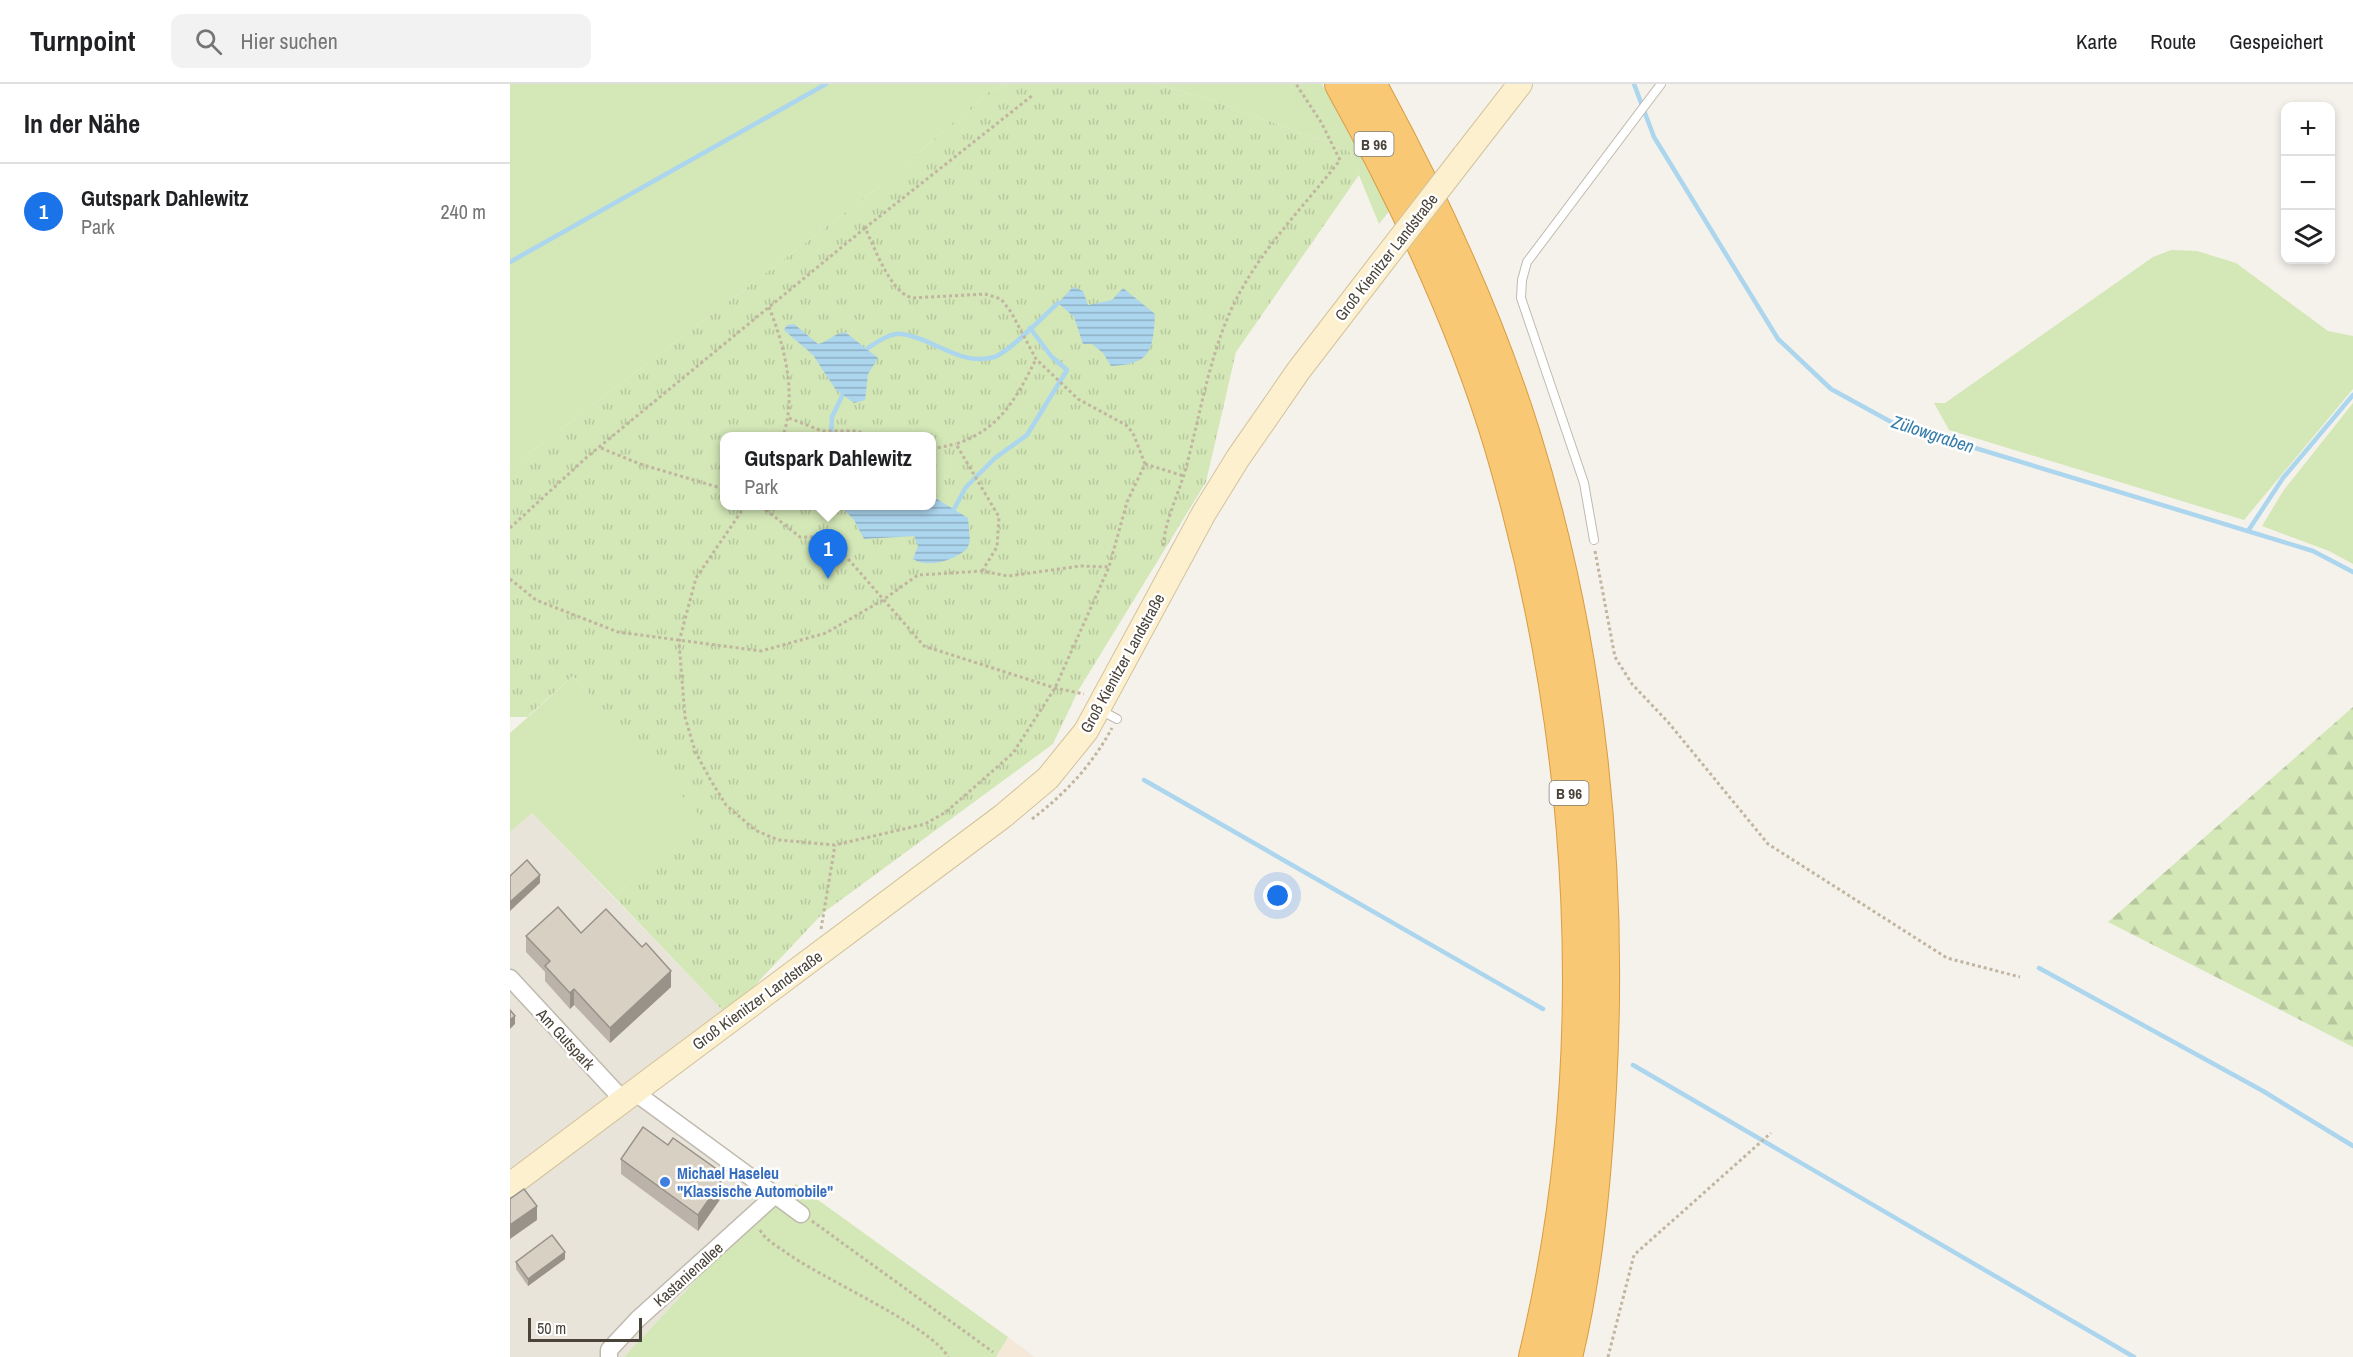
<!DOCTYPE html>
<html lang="de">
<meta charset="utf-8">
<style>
:root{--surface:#fff;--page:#f2f2f2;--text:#202124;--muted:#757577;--line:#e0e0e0;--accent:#1a73e8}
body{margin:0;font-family:"Archivo Narrow",sans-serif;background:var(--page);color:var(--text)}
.controls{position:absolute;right:18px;top:18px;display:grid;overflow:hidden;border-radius:12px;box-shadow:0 3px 9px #0003}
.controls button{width:54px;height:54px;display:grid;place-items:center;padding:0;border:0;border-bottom:2px solid var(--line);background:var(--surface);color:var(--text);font:30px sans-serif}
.scale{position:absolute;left:18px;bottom:15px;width:114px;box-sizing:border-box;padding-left:6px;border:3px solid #494339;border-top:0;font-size:16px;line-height:21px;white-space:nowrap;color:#494339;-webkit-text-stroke:4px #fff;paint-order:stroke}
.you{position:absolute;left:768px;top:812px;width:21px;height:21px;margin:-15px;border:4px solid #fff;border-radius:50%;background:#1a73e8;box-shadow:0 0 0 9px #1a73e833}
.badge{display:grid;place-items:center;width:39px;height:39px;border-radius:50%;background:var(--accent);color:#fff;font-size:20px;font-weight:700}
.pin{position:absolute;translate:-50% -50px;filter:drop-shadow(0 2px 3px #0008)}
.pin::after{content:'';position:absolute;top:32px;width:21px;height:18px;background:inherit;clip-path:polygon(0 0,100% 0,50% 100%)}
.popup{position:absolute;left:210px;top:348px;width:216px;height:78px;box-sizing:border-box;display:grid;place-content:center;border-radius:12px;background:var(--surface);filter:drop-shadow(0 2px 4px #0005);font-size:20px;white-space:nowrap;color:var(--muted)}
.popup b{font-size:22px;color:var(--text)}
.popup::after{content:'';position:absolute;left:50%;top:100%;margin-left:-12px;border:12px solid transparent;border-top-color:var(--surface)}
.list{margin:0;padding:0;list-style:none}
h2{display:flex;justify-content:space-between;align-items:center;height:78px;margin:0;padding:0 24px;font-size:26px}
h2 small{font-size:20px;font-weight:400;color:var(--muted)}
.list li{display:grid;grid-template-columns:39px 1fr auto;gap:18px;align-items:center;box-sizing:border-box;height:96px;padding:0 24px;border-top:2px solid var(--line)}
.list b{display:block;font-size:22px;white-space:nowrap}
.list p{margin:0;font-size:20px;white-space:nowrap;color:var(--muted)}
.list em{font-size:20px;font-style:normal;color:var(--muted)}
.icon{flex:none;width:33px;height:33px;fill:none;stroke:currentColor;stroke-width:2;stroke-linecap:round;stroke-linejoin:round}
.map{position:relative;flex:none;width:1843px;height:1273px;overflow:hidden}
header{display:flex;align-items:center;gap:36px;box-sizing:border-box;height:84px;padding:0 30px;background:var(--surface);border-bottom:2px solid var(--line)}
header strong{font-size:28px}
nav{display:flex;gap:33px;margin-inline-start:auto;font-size:21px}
.search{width:420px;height:54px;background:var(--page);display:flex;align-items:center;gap:15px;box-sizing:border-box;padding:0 21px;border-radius:12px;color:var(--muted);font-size:22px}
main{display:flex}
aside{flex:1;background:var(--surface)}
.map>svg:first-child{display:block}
.residential{fill:#e9e4da}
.commercial{fill:#f5e8d8}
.green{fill:#d3e7b7}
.forest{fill:url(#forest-firs)}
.park{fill:url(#park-tufts);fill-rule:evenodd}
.water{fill:url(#water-rules)}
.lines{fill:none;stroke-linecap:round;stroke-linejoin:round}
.stream{stroke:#acd5ee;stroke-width:4.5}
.lane-casing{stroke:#c0b9ae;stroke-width:10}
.street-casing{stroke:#c0b9ae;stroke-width:19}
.secondary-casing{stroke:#d3c39d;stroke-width:26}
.highway-casing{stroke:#d89c43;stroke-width:34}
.path{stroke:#c2b5a0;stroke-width:3;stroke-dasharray:3 3;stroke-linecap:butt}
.lane{stroke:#fff;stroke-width:8}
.street{stroke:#fff;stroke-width:16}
.secondary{stroke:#fcf0ce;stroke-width:24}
.highway{stroke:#f8c874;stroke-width:32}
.secondary-bridge-casing{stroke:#d3c39d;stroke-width:26;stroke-linecap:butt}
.secondary-bridge{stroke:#fcf0ce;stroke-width:24}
.wall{fill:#bbb3a9}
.shaded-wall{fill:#989289}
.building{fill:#d9d0c4;stroke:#989289;stroke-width:1.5}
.shop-dot{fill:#3f7fe0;stroke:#fff;stroke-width:2}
.labels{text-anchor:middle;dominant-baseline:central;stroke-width:5;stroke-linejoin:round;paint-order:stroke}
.shield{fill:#fff;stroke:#807b74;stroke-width:1.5}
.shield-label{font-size:15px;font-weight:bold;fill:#494339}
.street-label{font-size:16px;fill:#494339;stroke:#fff}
.shop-label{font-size:16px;font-weight:bold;fill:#366cbe;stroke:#fff;text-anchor:start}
.water-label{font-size:18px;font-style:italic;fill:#347baa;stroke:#fff}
</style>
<header>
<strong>Turnpoint</strong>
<div class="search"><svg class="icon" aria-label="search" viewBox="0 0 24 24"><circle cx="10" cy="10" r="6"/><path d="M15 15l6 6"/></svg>Hier suchen</div>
<nav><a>Karte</a><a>Route</a><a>Gespeichert</a></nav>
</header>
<main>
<aside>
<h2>In der Nähe<small></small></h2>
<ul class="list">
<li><span class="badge">1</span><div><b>Gutspark Dahlewitz</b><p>Park</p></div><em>240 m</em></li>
</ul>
</aside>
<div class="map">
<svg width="1843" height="1273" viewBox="0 0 1843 1273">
<defs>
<pattern id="forest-firs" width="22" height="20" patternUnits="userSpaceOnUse" patternTransform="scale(1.5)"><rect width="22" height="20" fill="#d3e7b7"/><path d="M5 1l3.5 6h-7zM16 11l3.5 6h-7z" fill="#b7c79e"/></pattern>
<pattern id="park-tufts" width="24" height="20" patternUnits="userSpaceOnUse" patternTransform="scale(1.5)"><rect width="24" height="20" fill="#d3e7b7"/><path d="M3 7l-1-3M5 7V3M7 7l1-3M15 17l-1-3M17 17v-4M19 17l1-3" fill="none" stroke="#b7c79e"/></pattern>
<pattern id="water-rules" width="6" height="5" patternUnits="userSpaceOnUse" patternTransform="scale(1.5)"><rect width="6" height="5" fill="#acd5ee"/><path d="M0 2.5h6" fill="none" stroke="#8eaec2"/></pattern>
</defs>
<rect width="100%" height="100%" fill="#f5f2ec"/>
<path class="residential" d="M22,729L217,931L116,1010L265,1111L114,1273H0V748Z"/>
<path class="commercial" d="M498,1253L525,1273H486Z"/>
<path class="green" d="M0,0H495L477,9L374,99L0,384Z
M647,0H812L880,126L869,140L839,67L710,19Z
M1661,166L1687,167L1726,179L1818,247L1843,252V305L1734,436L1439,346L1424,319H1435L1643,173Z
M1843,319V480L1819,467L1752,442L1773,407Z
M63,592L193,734L104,813L22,729L0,748V649L18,633H0V605L19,632Z
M286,1100L498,1253L486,1273H114L265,1111Z"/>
<path class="forest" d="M1843,623V963L1598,838Z"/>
<path class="park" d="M495,0H647L710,19L839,67L849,91L726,268L696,398L568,607L543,660L313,829L217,931L104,813L192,734L63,592L18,632L0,605V384L374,99L477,9ZM214,352H422V422H214Z"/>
<path class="water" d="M563,203L573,207L578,221L602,216L613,204L645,230C643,267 641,280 601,282L593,269L582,260H573L564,233L548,219Z
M284,240L308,260C319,257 323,250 335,248L368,274L358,290L355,316L344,319L326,306L303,271L274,246L277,241Z
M422,412L458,434L460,457L457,465C444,476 419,485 403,475L408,462L404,452L354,455L344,436L331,422H422Z"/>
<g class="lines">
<path class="stream" d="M1124,0L1144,53L1268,255L1321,305L1383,339L1803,467L1843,488
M0,178L316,0
M358,264C367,258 381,248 392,250C423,254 451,283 484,273C498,269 535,231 548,219
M321,352L322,333L332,312
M444,425L456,403L485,374L517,351L557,286L541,272L520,244
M1738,447L1773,394L1843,311
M634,696L1033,925
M1529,884L1753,1007L1843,1062
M1123,981L1624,1273"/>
<g class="lane-casing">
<path id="lane" d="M1084,456L1074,399L1011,214L1012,196L1017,178L1151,0
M590,626L607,635"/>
</g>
<g class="street-casing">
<path id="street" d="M0,894L113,1016
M123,1007L291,1130
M99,1273V1266L128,1235L265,1111"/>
</g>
<g class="secondary-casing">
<path id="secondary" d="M954,72L1010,0
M0,1101L493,732L538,694L576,647L694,429L728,374L789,286L869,182"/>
</g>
<g class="highway-casing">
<path id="highway" d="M831,0C895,115 953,236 991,363C1077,656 1097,975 1025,1273
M860,0C921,112 976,229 1014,351C1080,562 1102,785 1090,1004C1085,1094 1077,1185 1056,1273"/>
</g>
<path class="path" d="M259,223C275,264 287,310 273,352
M279,334L312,347H346L365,352
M91,364L130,380L214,405
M422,365L446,360
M635,380L674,392
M235,422L186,494L169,558L175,633L185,667L200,695L216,721L245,746L268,756L325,761L415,740L436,728L503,669L545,604L599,483L617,418L635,380L623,349L616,341L568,315L526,275L501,228L491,215L475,210L402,214C380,208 365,164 355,144L523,11
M251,422L290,453H319L414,562L545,604L574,610
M0,444L77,373L355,144
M653,462C656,432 670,408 677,380C691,326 702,259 729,210C755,161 796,120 830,76L811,38L786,0
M1085,467L1105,573L1122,600L1158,638L1258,760L1437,874L1510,893
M472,487L487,463L489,433L446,360C490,345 506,315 526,275
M0,495L26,516L108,548L251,567L316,549L373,516L408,491L472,487L498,492L571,482L599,483
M522,735C556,709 582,681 602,644
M311,845L325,761
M302,1137L483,1268
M250,1146C255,1155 265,1161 274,1167C308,1193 422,1242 438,1273
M1098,1273L1124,1171L1261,1049"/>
<use href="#lane" class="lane"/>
<use href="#street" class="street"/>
<use href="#secondary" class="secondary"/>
<use href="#highway" class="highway"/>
<g class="secondary-bridge-casing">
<path id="secondary-bridge" d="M869,182L954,72"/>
</g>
<use href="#secondary-bridge" class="secondary-bridge"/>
</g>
<path class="wall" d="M71,849L161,903L100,959L64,921L60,925L35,897V888L16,868V852Z
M111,1075L205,1094L211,1114L188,1147L111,1090Z
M55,1175L18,1202L6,1185V1178Z"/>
<path class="shaded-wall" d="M30,791V799L0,827V818Z
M161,887V903L100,959V944Z
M64,905V921L60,925V909Z
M5,932V940L0,945V936Z
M205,1084V1099L200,1091Z
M211,1098V1114L188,1147V1131Z
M27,1122V1136L0,1155V1141Z
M55,1168V1175L18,1202V1195Z"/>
<path class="building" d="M17,776L30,791L0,818V792Z
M48,823L71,849L96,825L132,863L136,859L161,887L100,944L64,905L60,909L35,882L40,877L16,852Z
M0,926L5,932L0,936Z
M133,1043L158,1061L163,1054L205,1084L200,1091L211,1098L188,1131L111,1075Z
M14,1105L27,1122L0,1141V1115Z
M42,1151L55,1168L18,1195L6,1178Z"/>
<circle class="shop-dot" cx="155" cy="1098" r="6"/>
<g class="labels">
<g class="shield">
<rect x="844.5" y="48" width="39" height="24" rx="4.5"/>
<rect x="1039.5" y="697" width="39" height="24" rx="4.5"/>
</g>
<g class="shield-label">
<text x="864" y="60">B 96</text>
<text x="1059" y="709">B 96</text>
</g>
<g class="street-label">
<text transform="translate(876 173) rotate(-52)">Groß Kienitzer Landstraße</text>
<text transform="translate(612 579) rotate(-61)">Groß Kienitzer Landstraße</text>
<text transform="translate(247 916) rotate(-36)">Groß Kienitzer Landstraße</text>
<text transform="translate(56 955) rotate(47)">Am Gutspark</text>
<text transform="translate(178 1190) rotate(-42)">Kastanienallee</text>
</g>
<g class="shop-label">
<text x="167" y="1089">Michael Haseleu<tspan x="167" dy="18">"Klassische Automobile"</tspan></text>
</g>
<g class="water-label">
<text transform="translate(1423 350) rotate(18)">Zülowgraben</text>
</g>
</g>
</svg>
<div class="controls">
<button>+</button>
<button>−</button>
<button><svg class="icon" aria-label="layers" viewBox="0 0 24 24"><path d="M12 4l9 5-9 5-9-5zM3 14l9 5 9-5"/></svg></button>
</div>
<div class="scale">50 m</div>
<div class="you"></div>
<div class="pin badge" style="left:318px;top:495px">1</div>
<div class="popup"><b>Gutspark Dahlewitz</b>Park</div>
</div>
</main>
